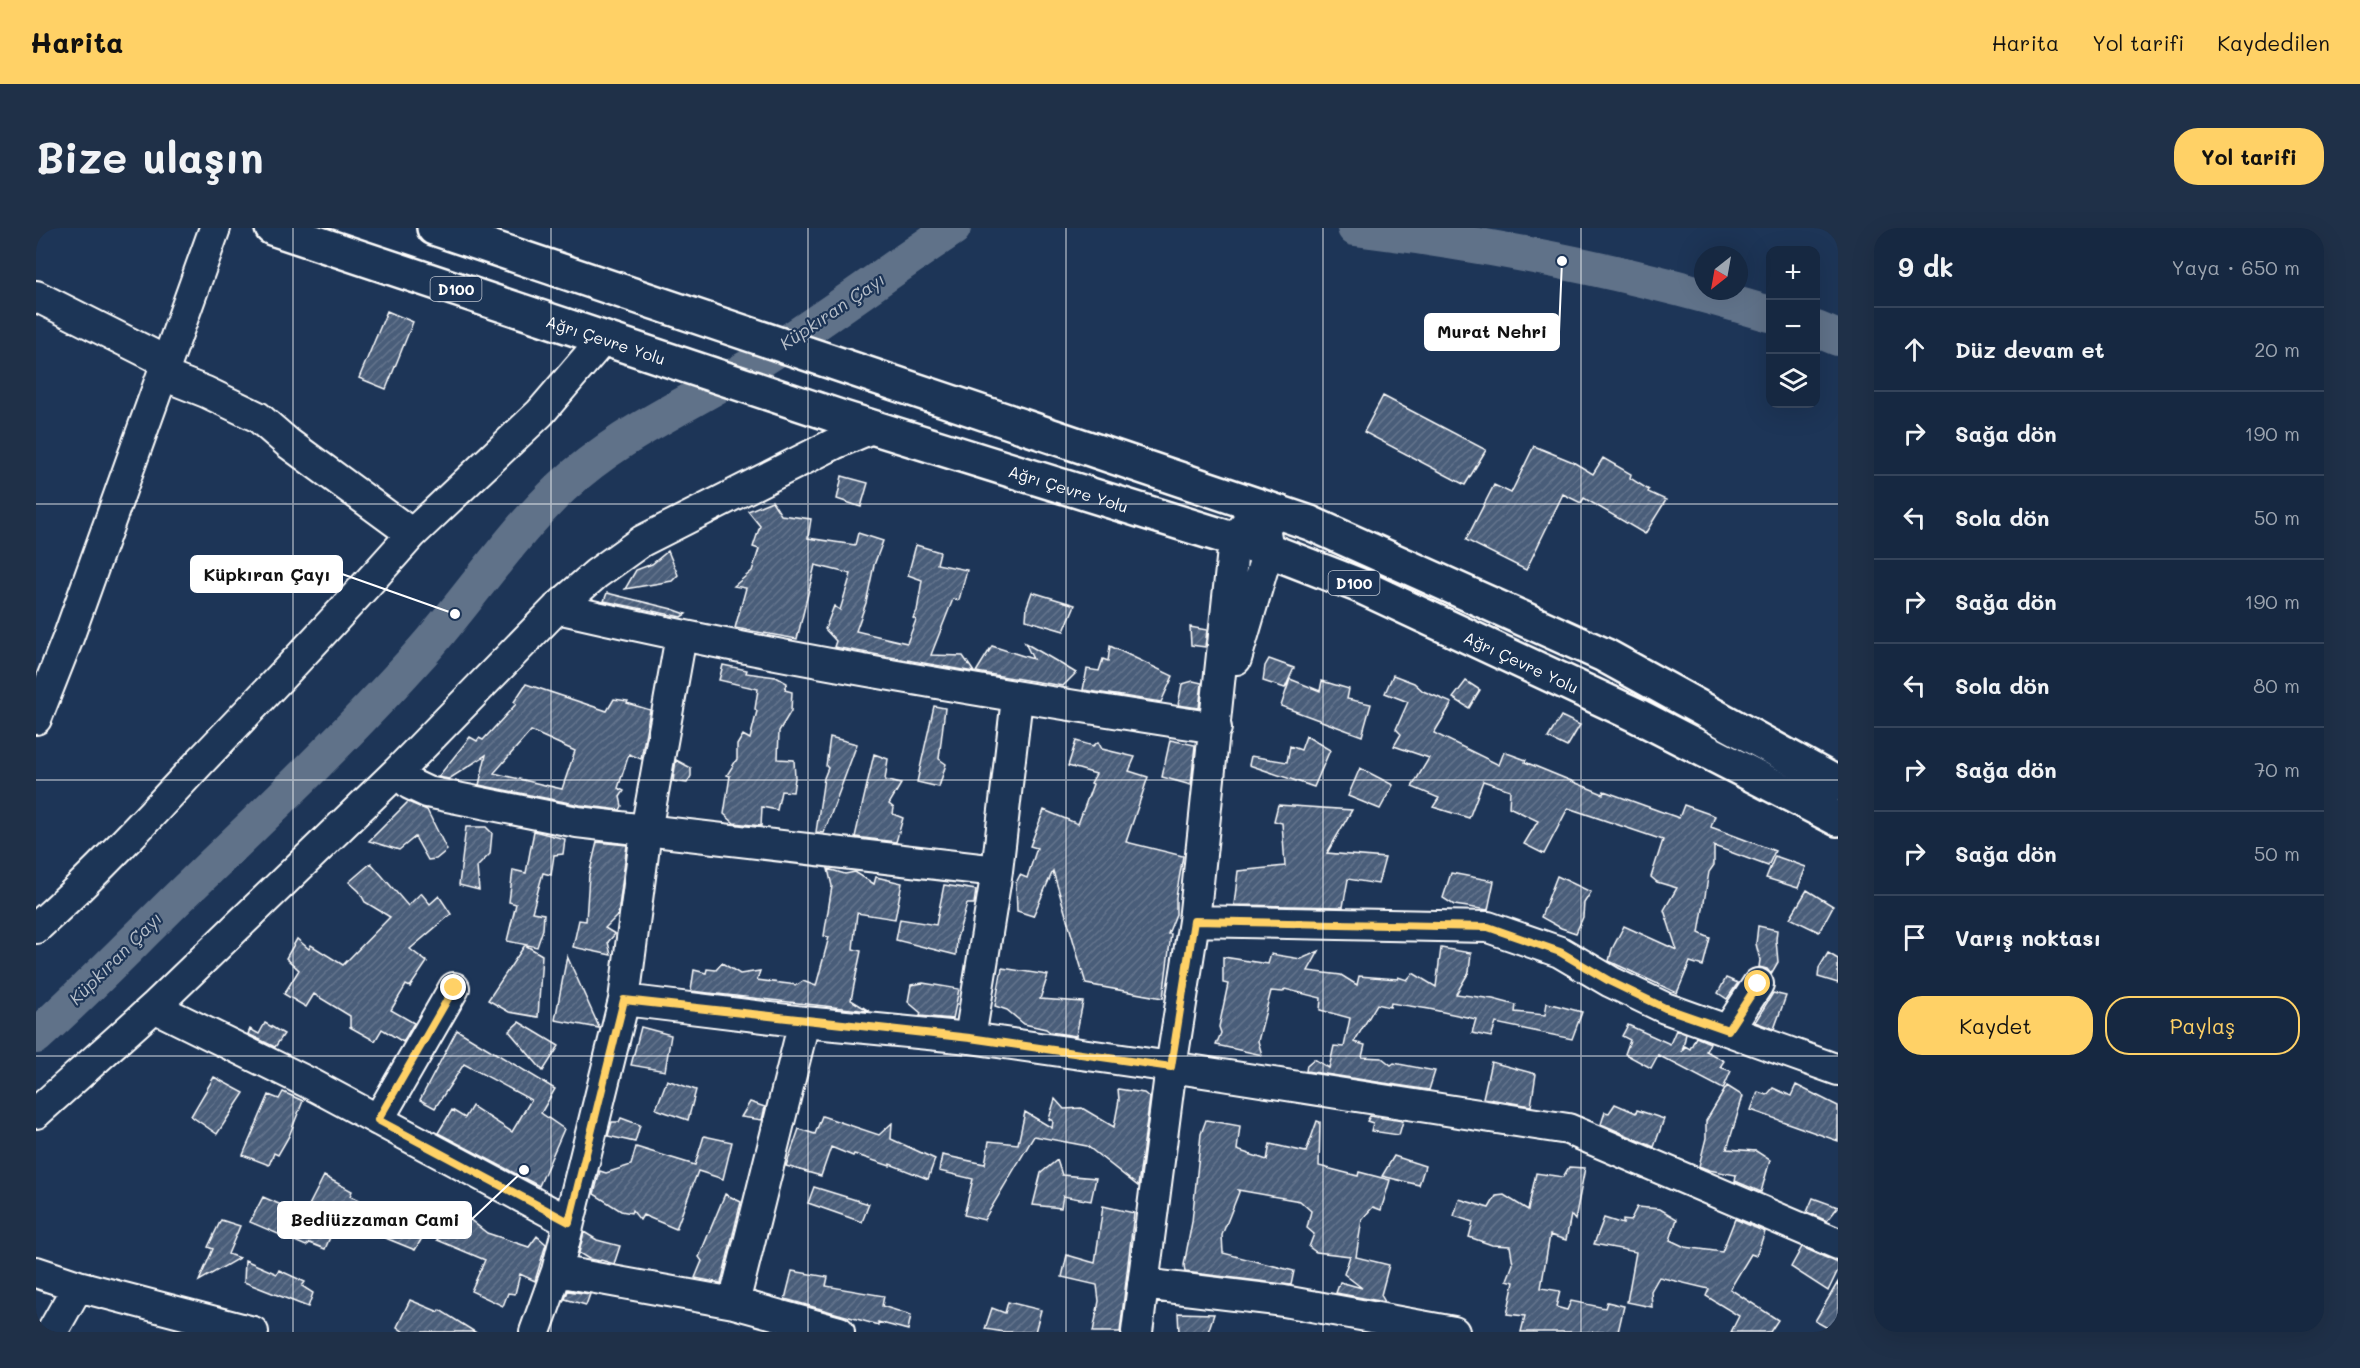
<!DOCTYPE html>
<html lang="tr">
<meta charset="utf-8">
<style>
:root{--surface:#162841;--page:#1f3048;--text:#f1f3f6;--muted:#9ea6b1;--line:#35445a;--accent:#ffd166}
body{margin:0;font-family:Mali,sans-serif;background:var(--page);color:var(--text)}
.controls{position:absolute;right:18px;top:18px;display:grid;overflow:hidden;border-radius:12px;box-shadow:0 6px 24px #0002}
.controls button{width:54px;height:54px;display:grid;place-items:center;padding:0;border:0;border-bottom:2px solid var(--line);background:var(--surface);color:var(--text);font:30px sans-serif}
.compass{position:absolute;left:1658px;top:18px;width:54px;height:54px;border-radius:50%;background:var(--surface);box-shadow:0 6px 24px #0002;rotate:211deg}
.stop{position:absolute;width:18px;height:18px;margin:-14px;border:4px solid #ffd166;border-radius:50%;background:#fff}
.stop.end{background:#ffd166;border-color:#fff;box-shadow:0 2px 6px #0008}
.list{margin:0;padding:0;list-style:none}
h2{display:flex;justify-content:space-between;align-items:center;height:78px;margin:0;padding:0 24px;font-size:26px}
h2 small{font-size:20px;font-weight:400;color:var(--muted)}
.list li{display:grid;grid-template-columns:39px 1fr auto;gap:18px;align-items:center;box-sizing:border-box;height:84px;padding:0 24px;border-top:2px solid var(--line)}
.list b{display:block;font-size:22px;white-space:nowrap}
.list em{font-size:20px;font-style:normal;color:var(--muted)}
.actions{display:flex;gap:12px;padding:18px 24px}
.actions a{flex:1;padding:14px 0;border:2px solid var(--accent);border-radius:24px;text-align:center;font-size:21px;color:var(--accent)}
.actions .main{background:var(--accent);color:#111}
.icon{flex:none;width:33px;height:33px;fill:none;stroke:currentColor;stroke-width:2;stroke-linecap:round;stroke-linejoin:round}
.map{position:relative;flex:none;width:1802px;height:1104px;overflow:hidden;border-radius:24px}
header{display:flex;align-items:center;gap:36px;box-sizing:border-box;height:84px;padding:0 30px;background:var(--accent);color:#111}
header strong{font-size:28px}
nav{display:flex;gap:33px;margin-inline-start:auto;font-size:21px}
.intro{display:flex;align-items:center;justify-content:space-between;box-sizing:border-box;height:144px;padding:0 36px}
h1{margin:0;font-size:42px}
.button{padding:15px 27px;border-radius:24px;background:var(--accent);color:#111;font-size:21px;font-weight:700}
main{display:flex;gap:36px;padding:0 36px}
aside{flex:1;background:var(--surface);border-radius:24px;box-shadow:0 6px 24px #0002}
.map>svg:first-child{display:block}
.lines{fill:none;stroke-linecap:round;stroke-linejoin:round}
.river{stroke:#617289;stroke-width:36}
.building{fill:url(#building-hatch);stroke:#fff;stroke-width:1.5;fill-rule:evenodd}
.minor-casing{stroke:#fff;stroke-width:34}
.highway-casing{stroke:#fff;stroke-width:38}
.minor{stroke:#1d3557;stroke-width:30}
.highway{stroke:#1d3557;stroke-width:33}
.route{stroke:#ffd166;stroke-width:8}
.grid{fill:none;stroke:#fff;stroke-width:1.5;stroke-opacity:0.55}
.labels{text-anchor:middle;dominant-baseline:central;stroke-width:4.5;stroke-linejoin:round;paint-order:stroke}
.shield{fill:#1d3557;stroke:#bbc2cd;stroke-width:1.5}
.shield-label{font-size:15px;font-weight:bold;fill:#fff}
.street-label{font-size:16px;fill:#fff;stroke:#1d3557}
.water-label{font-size:18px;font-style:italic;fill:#b8c0ca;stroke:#1d3557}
.leader{fill:none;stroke:#fff;stroke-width:2}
.callout-dot{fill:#fff;stroke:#1d3557;stroke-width:2}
.callout{fill:#fff;stroke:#fff;stroke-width:2}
.callout-label{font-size:18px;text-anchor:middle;font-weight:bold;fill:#111}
</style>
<header>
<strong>Harita</strong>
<nav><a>Harita</a><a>Yol tarifi</a><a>Kaydedilen</a></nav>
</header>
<div class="intro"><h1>Bize ulaşın</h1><a class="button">Yol tarifi</a></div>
<main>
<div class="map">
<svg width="1802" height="1104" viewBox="0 0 1802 1104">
<defs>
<pattern id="building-hatch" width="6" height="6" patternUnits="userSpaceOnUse" patternTransform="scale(1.5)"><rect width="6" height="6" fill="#4a5d79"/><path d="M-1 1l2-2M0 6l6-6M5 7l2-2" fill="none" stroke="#65758d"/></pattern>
</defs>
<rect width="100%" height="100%" fill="#1d3557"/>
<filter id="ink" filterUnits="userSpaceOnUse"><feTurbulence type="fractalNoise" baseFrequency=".0167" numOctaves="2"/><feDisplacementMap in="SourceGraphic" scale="12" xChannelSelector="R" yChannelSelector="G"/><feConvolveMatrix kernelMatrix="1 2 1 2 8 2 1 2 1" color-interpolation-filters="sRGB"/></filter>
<g filter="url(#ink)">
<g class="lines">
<path class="river" d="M1319,0C1460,17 1599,45 1734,86
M1780,101L1802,110
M0,808C49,764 95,716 142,670C225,590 309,510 386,424C434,370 473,309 526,259C584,205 647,180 713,139C783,96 848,46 917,0"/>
</g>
<path class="building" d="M351,83L377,94L350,161L323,150Z
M1347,168L1450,222L1429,257L1328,204Z
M1498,218L1537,234L1557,246L1567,230L1595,246L1594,250L1613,262L1612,264L1630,272L1609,306L1548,270L1545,275L1527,266L1490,342L1430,312L1458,257L1475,265Z
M806,248L832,255L825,279L801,271Z
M736,273L745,287L775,291L772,310L819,317L822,305L847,313L838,337L830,375L820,403L871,415L880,392L877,390L881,383L886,352L872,347L880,317L904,324L901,336L931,342L923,372L917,371L895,427L927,428L938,444L798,419L800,413L789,401L798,378L804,382L815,346L779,337L761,411L699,400L710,360L698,358L716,343L723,321L717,319L724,298L712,283Z
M632,323L642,347L636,353L589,361L600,342L616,336Z
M996,364L1039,377L1028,403L990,392L991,378Z
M571,365L636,381L650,386L645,389L568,373Z
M1154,399L1171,402L1169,419L1155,417Z
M989,415L1020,433L1040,445L1027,458L940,444L956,418L997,431Z
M1074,418L1137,448L1125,474L1047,462L1051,441L1063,443L1067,431L1072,433Z
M1233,431L1258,440L1249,460L1227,453L1229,438Z
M687,437L711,442L710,445L740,449L751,455L749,462L756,464L755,483L743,503L742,531L758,532L759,550L757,564L745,563L741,582L726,579L725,598L698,595L688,586L694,548L691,547L701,531V517L707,507L714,511L721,483L719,481L722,461L683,452Z
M1357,447L1378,455L1387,463L1416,475L1398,505L1463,537L1468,524L1490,532L1489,534L1567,566L1568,563L1643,590L1648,577L1679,588L1675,599L1739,623L1732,638L1678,618V637L1673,644L1663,705L1674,710L1667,738L1654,734L1641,765L1573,733L1576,721L1588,698L1641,722L1628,682L1641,660L1621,654L1615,649L1627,612L1532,580L1508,626L1488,616L1502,593L1473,579L1474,562L1447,553L1433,590L1397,579L1403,570L1376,559L1393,530L1358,518L1365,506L1360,501L1372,474L1349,465Z
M1254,451L1284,463L1286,453L1313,461L1311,471L1335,476L1326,508L1245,478Z
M1157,453L1166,455L1163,480L1142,477L1146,456Z
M1430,453L1444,462L1433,480L1417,470Z
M490,456L571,483L578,471L592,473L591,475L614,482L605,531L593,526L582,560L588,563L584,569L586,578L584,582L544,577L443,557L450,527L413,551L402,549L434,509L441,513L443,510L447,512L480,476L478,474ZM495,503L539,523L526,561L458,545Z
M898,478L909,480L903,531L910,536L903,559L881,554Z
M1525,488L1544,497L1531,519L1512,510Z
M1270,508L1294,522L1278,559L1213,537L1215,528L1251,534L1254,518L1265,522Z
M794,509L821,516L788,605L780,604L788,550L792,540L790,538Z
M1134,512L1159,517L1155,557L1126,549Z
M1040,513L1057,518L1062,514L1066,521L1099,529L1093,543L1112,549L1090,614L1147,628L1140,669V686L1132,706H1135L1127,770L1050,756L1017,643L997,688L981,683L980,655L984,647L991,650L1001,620L994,618L1008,582L1042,596L1057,556L1055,555L1060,546L1032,538Z
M838,526L852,531L849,552L865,556L853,576L858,580L857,586L867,590L860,614L819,609Z
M640,532L655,540V548L651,555L637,553Z
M1324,540L1357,557L1344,581L1312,568Z
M372,574L391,582L411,622L400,631L392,632L379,609L363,622L333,613Z
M1242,577L1316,582L1291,625L1349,630L1342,656L1312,651L1307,679L1198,677L1202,643L1249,638L1246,595L1238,593Z
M430,599H450L456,605L454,626L441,639L443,662L423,657Z
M498,603L529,611L527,626L518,627L515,647L507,645L496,684L508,686L507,701L501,719L471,713L480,676L473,674L477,642L490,645Z
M561,614L591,617L582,687L569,700L579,706L572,714L575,727L537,719L543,692L550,693L553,647Z
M1739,628L1770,639L1762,660L1730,650Z
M335,635L372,678L385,665L394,676L403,668L415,686L374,721L391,734L374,759L370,757L355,782L378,795L367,814L346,801L339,813L314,799V788L278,766L270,779L248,766L263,742L250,730L261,711L273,721L275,717L307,737L354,689L329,674L323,663L313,654Z
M792,641L809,646L819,644L838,656L840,649L866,655L859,691L821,685L817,721L825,723L815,772L833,783L655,763L658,742L670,745L671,741L680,742L686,735L704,746L724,743L721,752L761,757L767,753L780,758L793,709L788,708L796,658Z
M1415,645L1458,653L1452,682L1418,677L1407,670Z
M1521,648L1555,664L1548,675L1547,689L1540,705L1525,700L1505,689Z
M908,657L940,662L938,676H931L921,710L920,727L860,712L864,691L900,697Z
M1771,662L1797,678L1783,704L1754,690Z
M1722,698L1741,702L1740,712L1742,734L1735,746L1731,741L1723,739L1724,732L1720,716Z
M489,717L506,727L502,789L473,784L452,772Z
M1405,720L1435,725L1433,744L1420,766L1457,771L1480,777L1479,784L1509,787L1511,775L1546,784L1536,811L1460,795L1455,809L1436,805L1440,791L1393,781L1355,775L1354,779L1341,776L1318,814L1329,817L1326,829L1346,830L1355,837L1358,835L1399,843L1393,862L1270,843L1271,837L1278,831L1293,840L1298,818L1308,819L1314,790L1284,782L1285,770L1249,761L1247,764L1235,763L1222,813L1226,827L1180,817L1185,805L1183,799L1192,756L1187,755V729L1232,736L1235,726L1265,731L1283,723L1272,743L1305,747L1321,757L1323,748L1362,751V749L1371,752L1377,745L1400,759Z
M1792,725L1802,731V755L1782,749L1783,740Z
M531,728L563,799V800L519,792Z
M966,740L1012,747L1004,771L1047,774L1040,808L1014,804L1010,801L988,796L971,782L959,778Z
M1690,750L1702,755L1691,771L1682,765Z
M887,755L923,761L917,791L884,788L885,785L872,774L875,757Z
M1737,765L1750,768L1738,801L1719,794Z
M483,794L523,818L507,843L473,803Z
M229,795L248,806L239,819L212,806L214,801L223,806Z
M1592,797L1634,816L1640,802L1650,806L1646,824L1649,818L1654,821L1660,809L1674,815L1670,823L1688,833L1684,839L1695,843L1687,861L1622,827L1615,840L1589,826L1594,812L1586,808Z
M605,799L635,807L629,843L595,837Z
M421,802L519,861L505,885L528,901L503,958L402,905L416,882L429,890L436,878L476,904L495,872L428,836L399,880L384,872Z
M1455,834L1500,846L1495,878L1447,870Z
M178,849L208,865L181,906L155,888Z
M631,852L660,862L652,892L620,881Z
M1760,857L1802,878V913L1715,882L1722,864L1731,867L1737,860L1755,868Z
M1691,858L1707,868L1691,921L1720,923L1734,932L1725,964L1699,953L1700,947L1673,942L1663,938L1670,910V893Z
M1082,861L1108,865L1114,870L1102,958L1051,918L998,908L948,992L928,987L937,951L903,943L906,927L949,936L953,913L982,916L989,884L1016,900L1017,893L1013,891L1019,871L1028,881L1046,880L1078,899L1083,872Z
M247,864L267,873L253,908L242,927L238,925L233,937L207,927L233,867L243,871Z
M714,874L729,879L726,892L705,889Z
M1579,876L1600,885L1601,882L1628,891L1618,919L1565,896L1569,884L1573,885Z
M786,888L843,907L856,895L855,911L899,931L892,951L854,936V938L818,926L817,928L795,919L785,948L750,938L763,901L779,906Z
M1334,888L1367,893L1363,907L1335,903L1337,895L1331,893Z
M585,890L604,897L599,914L572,908L576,894H583Z
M1170,892L1204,898L1201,922L1231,932L1234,916L1270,924L1281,893L1284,894L1283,938L1322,948L1323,944L1354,952L1345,982L1337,979L1326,991L1320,1029L1353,1037L1345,1067L1349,1074L1300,1065L1304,1054L1326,1060L1308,1046L1314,1028L1280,1024L1273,1019L1278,1006L1271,1000L1275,983L1264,973L1202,962L1203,964L1186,1007L1187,1025L1258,1043L1255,1057L1149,1044L1148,1037L1156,994L1165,906Z
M668,908L696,914L687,951L662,943L640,1001L607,987L604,992L596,982L595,985L585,983L558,966L564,943L570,945L595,937L600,919L659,937Z
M1358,928L1389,938L1383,957L1346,948Z
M1021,932L1026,947L1060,950L1055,973L1027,968L1025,980L997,977L1005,945Z
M1533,939L1549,940L1539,992L1535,987L1530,1012L1514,1007L1505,1060L1524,1063L1520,1079L1531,1082L1535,1073L1569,1080L1571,1074L1588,1078L1582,1104H1485L1489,1088L1471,1086L1478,1054L1471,1052L1477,1036L1474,1018L1456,1017L1433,1009L1437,994L1418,988L1423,971L1453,980L1460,968L1468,967L1492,982L1500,945L1527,949Z
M288,948L316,963L314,968L361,990L364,984L392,1000L379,1022L352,1011L304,986L289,1021L274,1015L270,1018L214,994L227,969L268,987Z
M778,959L833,976L826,994L772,975Z
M689,966L705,974L685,1055L659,1050L666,1033L663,1029Z
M1777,970L1802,979L1791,993L1771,984Z
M1067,978L1098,985L1084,1104H1057L1063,1073L1061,1057L1026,1049L1031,1027L1059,1035Z
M1601,979L1624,981L1641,991L1634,1012L1649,1019L1686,1024L1699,991L1729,1004L1720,1028L1715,1026L1694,1061L1742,1092L1734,1104H1695L1703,1088L1670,1068L1673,1061L1623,1049L1615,1063L1616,1079L1591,1074L1600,1024L1558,1016L1568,990L1587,996V992L1594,993Z
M415,987L426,991L428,987L451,1005L493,1019L501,1008L510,1016L499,1053L484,1046L479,1066L472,1065L467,1078L435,1063L449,1032L401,1012Z
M185,992L204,998L192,1026L203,1030L163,1053L177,1021L172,1019Z
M548,1004L561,1012L584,1018L578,1036L565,1032L564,1033L553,1031L543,1025Z
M1766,1019L1802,1035V1042L1792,1063L1755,1039Z
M209,1032L241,1046L243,1042L269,1054L266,1058L277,1065L272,1079L208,1054Z
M756,1043L792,1049L790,1058L848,1068L846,1078L875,1087L872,1102L842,1094V1097L749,1071Z
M1802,1054V1104H1799L1779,1093Z
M532,1063L554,1066L550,1077L529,1071Z
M374,1072L403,1084L404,1082L439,1104H368L361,1099Z
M972,1074L1005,1082L999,1104H968L949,1101L956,1080L969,1085Z
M1142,1085L1178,1086L1172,1104H1143Z"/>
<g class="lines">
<g class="minor-casing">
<path id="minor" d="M0,68L131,134
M376,306L504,185L568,110
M521,380C738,430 959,466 1180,500
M1200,431L1232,322L1228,298
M0,491L32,410L179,0
M361,544L374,556L391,564L541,594L961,643
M1158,693L1452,699L1524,724L1575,754L1629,780L1802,842
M0,700C58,648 111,591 164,534C236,459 307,384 376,306L252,215L222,189L170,164L127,147
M588,772L768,794L934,810L1135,839L1532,901L1802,1016
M118,779L275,856L533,994
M1692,802L1722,756
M934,810L961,643L981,470
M0,885L118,779L361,544L521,380L560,346L606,313L798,216L838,199
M342,892L418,760
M521,1043L698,1075L803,1104
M0,1044L42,1058L217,1104
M1107,1056L1248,1073L1418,1104
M698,1075L768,794
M16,1104L42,1058
M499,1104L521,1043L588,772L610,603L645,408
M1101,1104L1135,839L1158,693L1198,312L1224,279"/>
</g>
<g class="highway-casing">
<g id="highway">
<path id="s1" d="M236,0L807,190L1232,322L1322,357L1602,488L1802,591"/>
<path d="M398,0L1274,295L1568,427L1802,556"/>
</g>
</g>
<use href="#minor" class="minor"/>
<use href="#highway" class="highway"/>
</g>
</g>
<g class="lines" filter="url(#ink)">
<path class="route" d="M418,760L342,892L533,994L588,772L934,810L1135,839L1158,693L1452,699L1524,724L1575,754L1629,780L1692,802L1722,756"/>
</g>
<path class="grid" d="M257,0V1104M515,0V1104M772,0V1104M1030,0V1104M1287,0V1104M1545,0V1104M0,276H1802M0,552H1802M0,828H1802"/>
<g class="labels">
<g class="shield">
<rect x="394.5" y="49" width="51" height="24" rx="4.5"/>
<rect x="1292.5" y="343" width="51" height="24" rx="4.5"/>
</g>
<g class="shield-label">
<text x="420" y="61">D100</text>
<text x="1318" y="355">D100</text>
</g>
<g class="street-label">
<text stroke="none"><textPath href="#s1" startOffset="352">Ağrı Çevre Yolu</textPath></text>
<text stroke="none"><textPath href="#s1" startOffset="838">Ağrı Çevre Yolu</textPath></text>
<text stroke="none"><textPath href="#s1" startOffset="1324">Ağrı Çevre Yolu</textPath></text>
</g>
<g class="water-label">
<text transform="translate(796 83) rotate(-34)">Küpkıran Çayı</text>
<text transform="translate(79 730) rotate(-45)">Küpkıran Çayı</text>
</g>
</g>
<path class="leader" d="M1526 33L1523 104M419 386L306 346M488 942L435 992"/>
<g class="callout-dot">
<circle cx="1526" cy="33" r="6"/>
<circle cx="419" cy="386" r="6"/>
<circle cx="488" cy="942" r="6"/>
</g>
<g class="callout">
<rect x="1389" y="86" width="134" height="36" rx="6"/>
<rect x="155" y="328" width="151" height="36" rx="6"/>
<rect x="242" y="974" width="193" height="36" rx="6"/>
</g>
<g class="callout-label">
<text x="1456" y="110">Murat Nehri</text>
<text x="231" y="353">Küpkıran Çayı</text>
<text x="339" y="998">Bediüzzaman Cami</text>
</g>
</svg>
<div class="controls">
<button>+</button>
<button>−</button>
<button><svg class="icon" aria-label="layers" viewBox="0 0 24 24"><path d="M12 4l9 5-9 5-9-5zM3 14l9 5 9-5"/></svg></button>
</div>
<svg class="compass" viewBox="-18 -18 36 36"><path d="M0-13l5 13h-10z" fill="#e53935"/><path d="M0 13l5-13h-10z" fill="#9ea6b1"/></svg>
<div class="stop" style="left:1722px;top:756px"></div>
<div class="stop end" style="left:418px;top:760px"></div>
</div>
<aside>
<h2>9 dk<small>Yaya · 650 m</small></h2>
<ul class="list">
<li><svg class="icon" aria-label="ahead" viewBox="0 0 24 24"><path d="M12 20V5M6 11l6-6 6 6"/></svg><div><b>Düz devam et</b></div><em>20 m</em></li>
<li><svg class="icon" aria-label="right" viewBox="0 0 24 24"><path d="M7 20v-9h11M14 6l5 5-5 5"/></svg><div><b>Sağa dön</b></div><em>190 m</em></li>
<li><svg class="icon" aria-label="left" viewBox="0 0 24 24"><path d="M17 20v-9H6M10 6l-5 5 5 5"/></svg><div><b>Sola dön</b></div><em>50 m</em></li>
<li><svg class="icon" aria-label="right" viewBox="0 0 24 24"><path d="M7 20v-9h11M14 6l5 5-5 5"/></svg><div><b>Sağa dön</b></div><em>190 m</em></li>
<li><svg class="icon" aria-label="left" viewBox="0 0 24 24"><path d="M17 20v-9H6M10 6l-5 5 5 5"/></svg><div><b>Sola dön</b></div><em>80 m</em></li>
<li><svg class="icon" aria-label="right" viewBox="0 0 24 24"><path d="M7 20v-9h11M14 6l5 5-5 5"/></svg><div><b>Sağa dön</b></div><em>70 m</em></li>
<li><svg class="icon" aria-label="right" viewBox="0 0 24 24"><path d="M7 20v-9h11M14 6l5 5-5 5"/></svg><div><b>Sağa dön</b></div><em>50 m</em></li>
<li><svg class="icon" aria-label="arrive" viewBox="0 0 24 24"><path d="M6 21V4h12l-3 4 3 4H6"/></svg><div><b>Varış noktası</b></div></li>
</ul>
<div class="actions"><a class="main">Kaydet</a><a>Paylaş</a></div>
</aside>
</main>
